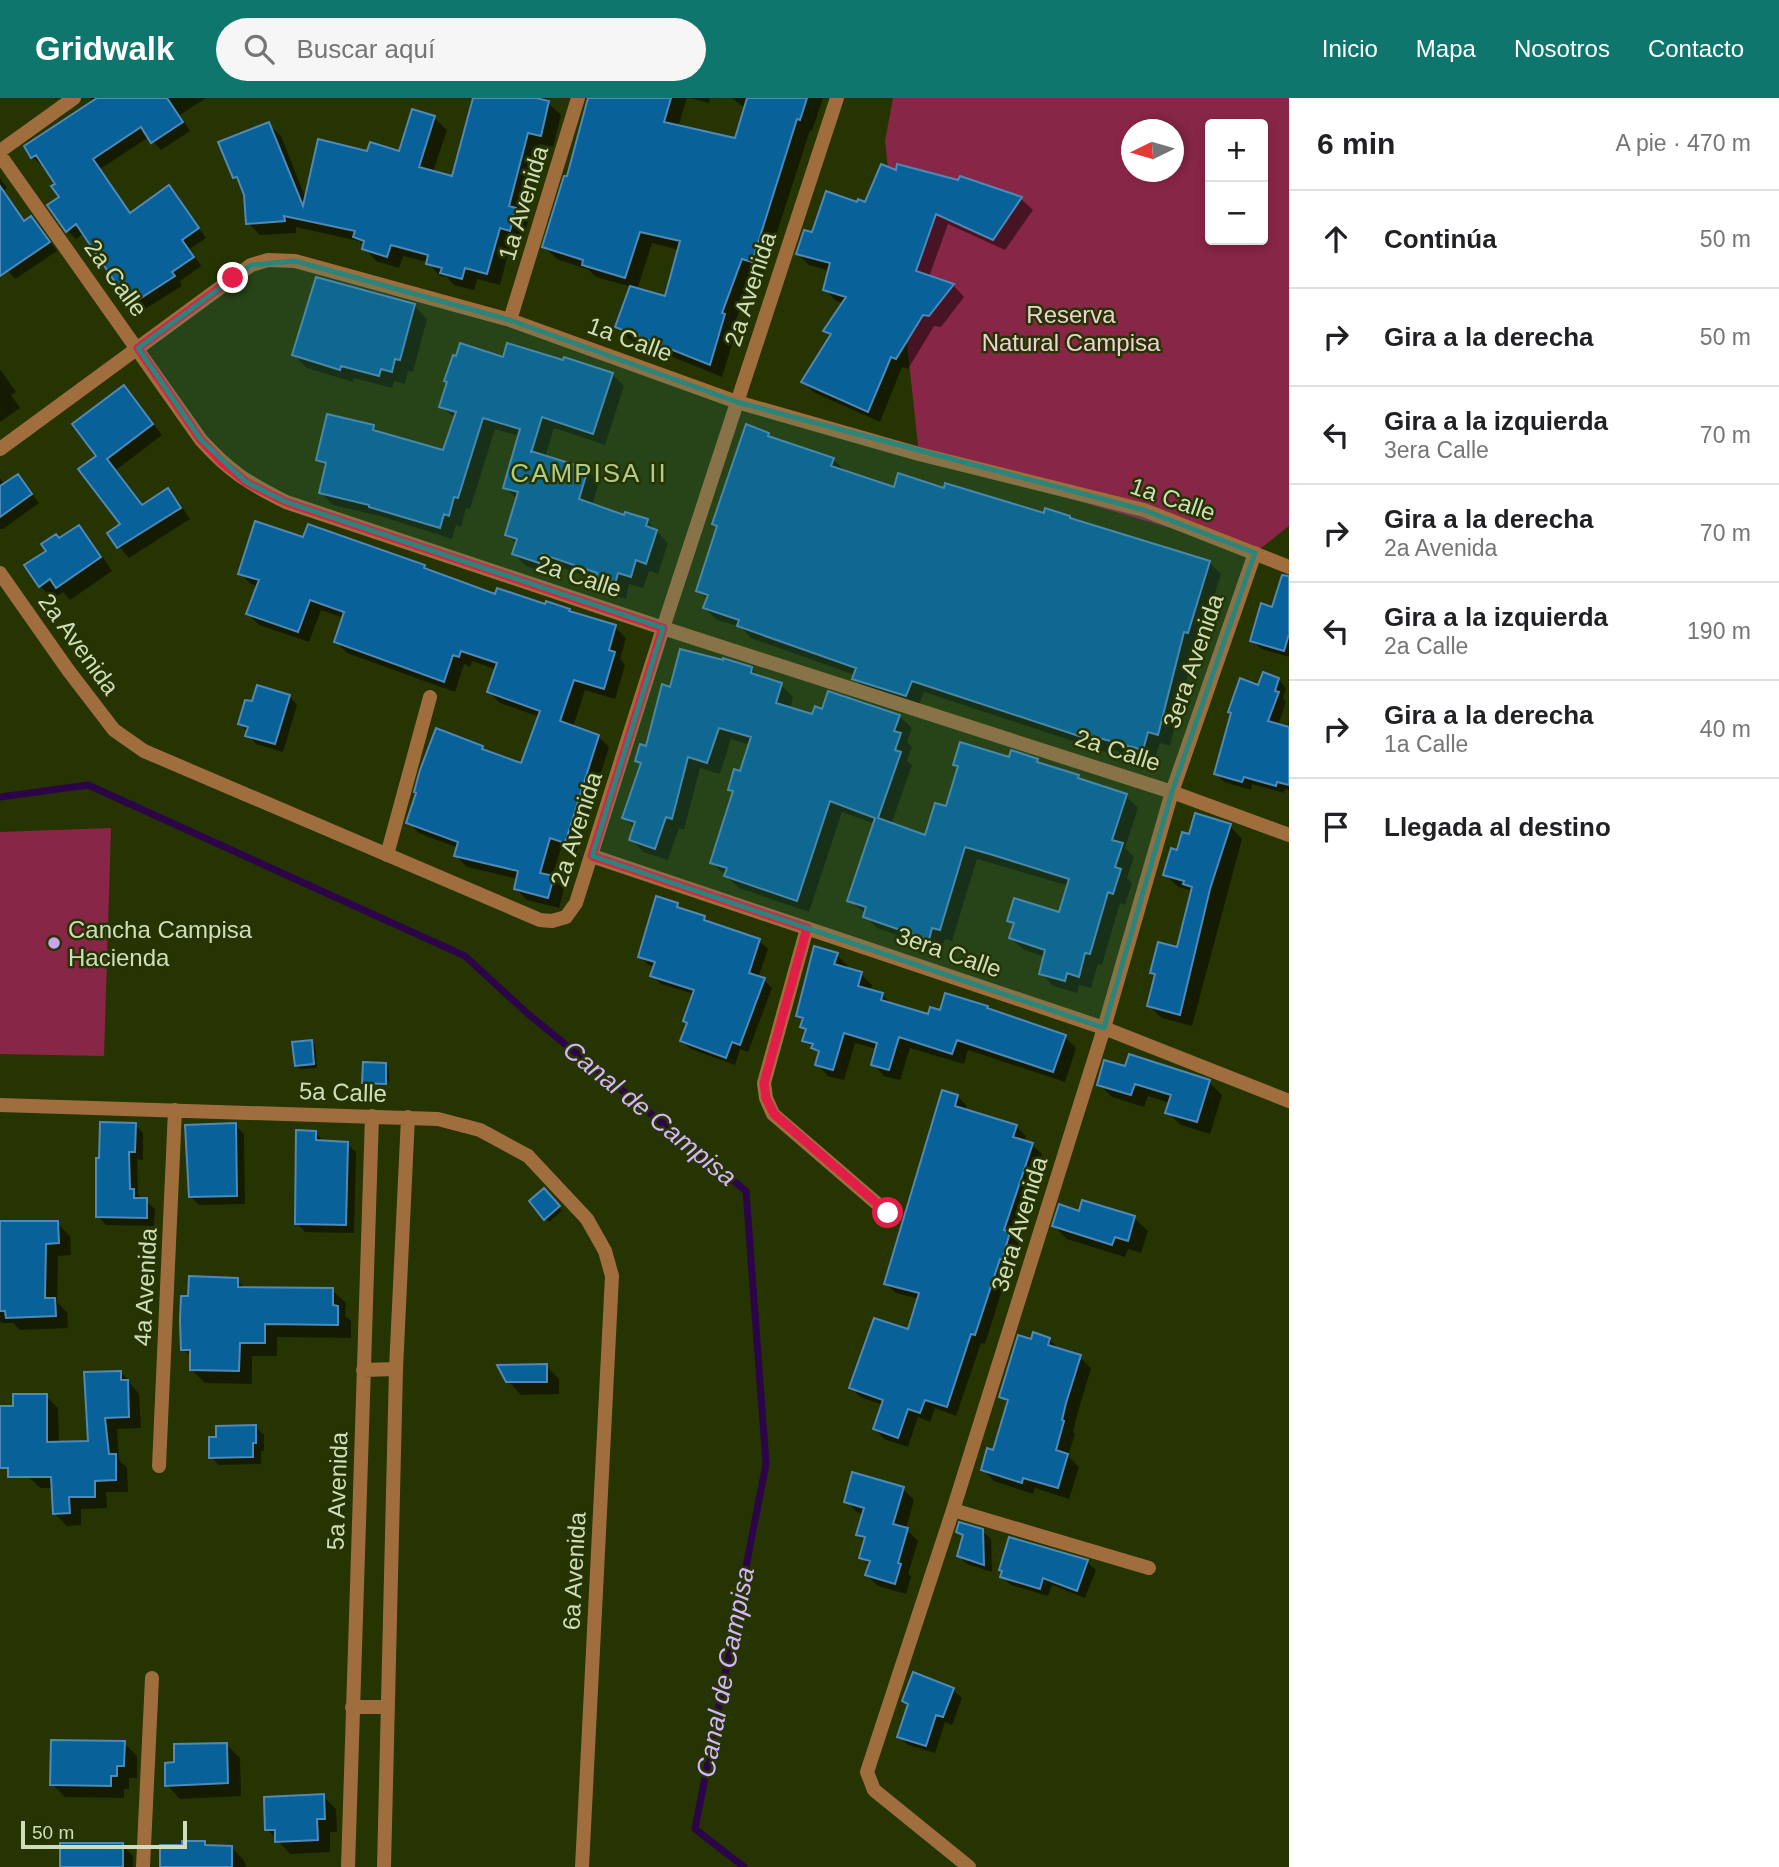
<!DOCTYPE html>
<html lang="es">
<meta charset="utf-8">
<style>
:root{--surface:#fff;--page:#f6f6f6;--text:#202124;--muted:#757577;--line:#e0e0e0;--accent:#0f766e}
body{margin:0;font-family:Arial,sans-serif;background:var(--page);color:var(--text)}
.controls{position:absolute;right:21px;top:21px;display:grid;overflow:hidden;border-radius:7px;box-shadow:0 4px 10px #0003}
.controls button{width:63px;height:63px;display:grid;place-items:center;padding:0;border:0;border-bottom:2px solid var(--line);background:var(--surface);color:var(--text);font:35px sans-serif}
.compass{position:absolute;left:1121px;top:21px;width:63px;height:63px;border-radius:50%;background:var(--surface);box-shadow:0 4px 10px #0003;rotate:265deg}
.scale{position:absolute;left:21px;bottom:18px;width:166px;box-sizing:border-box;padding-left:7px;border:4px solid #d0ddbc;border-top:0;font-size:19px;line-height:24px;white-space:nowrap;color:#d0ddbc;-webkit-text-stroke:5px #263401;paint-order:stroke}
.stop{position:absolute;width:21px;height:21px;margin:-16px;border:5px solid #e11d48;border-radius:50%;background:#fff}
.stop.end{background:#e11d48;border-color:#fff;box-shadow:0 2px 7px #0008}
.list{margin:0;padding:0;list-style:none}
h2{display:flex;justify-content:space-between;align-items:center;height:91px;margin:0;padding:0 28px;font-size:30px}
h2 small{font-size:23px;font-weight:400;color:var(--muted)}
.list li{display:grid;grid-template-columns:46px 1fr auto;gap:21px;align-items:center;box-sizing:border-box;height:98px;padding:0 28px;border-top:2px solid var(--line)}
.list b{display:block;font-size:26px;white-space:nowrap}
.list p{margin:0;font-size:23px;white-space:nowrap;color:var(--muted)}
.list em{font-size:23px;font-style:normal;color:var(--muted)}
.icon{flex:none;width:38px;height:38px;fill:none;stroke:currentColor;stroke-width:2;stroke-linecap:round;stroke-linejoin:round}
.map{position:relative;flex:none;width:1289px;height:1769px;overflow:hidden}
header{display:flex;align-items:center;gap:42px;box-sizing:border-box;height:98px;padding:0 35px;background:var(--accent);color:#fff}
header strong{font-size:33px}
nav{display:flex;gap:38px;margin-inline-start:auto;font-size:24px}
.search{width:490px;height:63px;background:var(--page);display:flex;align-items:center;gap:18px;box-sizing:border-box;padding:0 24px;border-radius:38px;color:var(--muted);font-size:26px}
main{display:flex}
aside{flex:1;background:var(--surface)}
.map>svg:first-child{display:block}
.green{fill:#882647;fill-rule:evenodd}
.shadow{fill:#0007;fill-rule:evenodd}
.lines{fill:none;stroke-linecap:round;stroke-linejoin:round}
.stream{stroke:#2c0549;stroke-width:7}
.building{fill:#086198;stroke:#5089b7;stroke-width:2}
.minor{stroke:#9f6e3c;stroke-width:14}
.route{stroke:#e11d48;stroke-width:9}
.marked{fill:#2c857a;fill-opacity:0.2;stroke:#2c857a;stroke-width:5;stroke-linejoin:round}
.poi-dot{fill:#c7a6f0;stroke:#263401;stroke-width:2.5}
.labels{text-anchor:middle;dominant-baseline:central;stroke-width:5;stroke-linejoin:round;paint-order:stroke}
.street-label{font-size:24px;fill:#d0ddbc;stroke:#263401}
.park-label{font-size:24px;fill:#eed0d6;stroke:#263401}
.poi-label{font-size:24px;fill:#d0ddbc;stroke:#263401;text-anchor:start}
.neighbourhood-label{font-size:26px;letter-spacing:2px;fill:#b3cb88;stroke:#263401}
.water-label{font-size:26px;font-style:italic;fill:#d5b5fd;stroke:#263401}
</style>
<header>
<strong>Gridwalk</strong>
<div class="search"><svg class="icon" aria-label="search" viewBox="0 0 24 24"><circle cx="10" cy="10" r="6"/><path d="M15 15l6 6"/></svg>Buscar aquí</div>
<nav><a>Inicio</a><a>Mapa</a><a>Nosotros</a><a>Contacto</a></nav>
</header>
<main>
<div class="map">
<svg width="1289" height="1769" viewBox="0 0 1289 1769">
<rect width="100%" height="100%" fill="#263401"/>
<path class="green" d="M893,0H1289V428L1255,455L919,356L885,43ZM1210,26H1263V142H1210ZM1132,32H1174V74H1132Z
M111,730L104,958L0,956V734Z"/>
<path class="shadow" d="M90,0H206L180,17L190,33L161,52L149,39L100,71L131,116L169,89L206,140L190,151L201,168L180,183L182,188L143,212L124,194L84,135L76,141L67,132L57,86L44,66L41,67L32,59L93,5Z
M475,0H549L547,4L561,17L553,49L540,46L521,117L528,124L522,144L512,141L500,187L477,181L474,192L454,187L447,179L440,178L427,164L403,158L399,170L376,163L359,143L296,129V135L260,137L248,125L246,97L242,87L234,79L268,26L281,38L306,101L368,55H400L434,20L447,32L433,74L454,80Z
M590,0H687L678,29L737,42L746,11L732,0H823L812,33L810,32L764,175L755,172L734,227L737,230L722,279L629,241L617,228L632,189L596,179L589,172L557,161L544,149L568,81ZM652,145L679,152L666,200L637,192Z
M690,0H710L709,5Z
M897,75L958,84L961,80L1021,101L1033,112L1005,152L948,126L929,179L953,187L964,199L941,229L934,228L908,271L902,269L880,324L815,295L803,284L832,239L825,232L844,205L836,203L825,191L830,173L809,167L798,156L813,136L858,107L866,106Z
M0,80L7,90L4,92L25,124L31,120L57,153L15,181L0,163Z
M414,207L427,221L413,274L408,273L405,286L394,283L392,290L354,280L353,284L307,270L294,257Z
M504,261L612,276L624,288L605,347L554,330L545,359L587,372L599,384L592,408L625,419L647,423L668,445L658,476L649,473L643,490L629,486L626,501L609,496L597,482L554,467L551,476L526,468L514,456L517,446L507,436L518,402L505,389L520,338L495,331L470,411L466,410L461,429L456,427L452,441L380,418L333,407L321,395L327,371L318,362L373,328L381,336L445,354L456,321L441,308Z
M0,271L16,294L11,297L20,310L0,324Z
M124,289L162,337L116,372L143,408L168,392L178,403L190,421L129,460L109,436L123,426L98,358Z
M768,336L774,342L833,361L845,373L895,391L945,392L1045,417L1069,419L1073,423L1209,464L1221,476L1200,546L1196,545L1170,648L1160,645L1154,663L1110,651L1109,655L924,594L918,609L866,592L854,580L855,577L751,540L741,529L717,522L705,510L708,502L698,492L718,429L714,425Z
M17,378L39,405L3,431H0V380L5,387Z
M78,429L91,442L112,473L70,502L63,494L53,501L40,488L49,453L60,441Z
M305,441L424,468L430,474L496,498L569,512L573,516L615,529L626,540L620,561L625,567L615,601L585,592L573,629L598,638L609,649L576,755L561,750L552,779L564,791L559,810L527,802L516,791L518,781L467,769L456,758L458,750L419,735L408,724L482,649L488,655L522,667L540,619L500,605L489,594L497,572L472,563L470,569L464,566L455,594L347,555L336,544L344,520L321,512L309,544L259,527L248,516L258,488L251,486L240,475Z
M1289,496V559L1261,551L1252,542L1273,511Z
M751,570L762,581L781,587L793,599L790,611L813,618H899L912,630L907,644L912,649L907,663L912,667L891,727L927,739L947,710L959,671L955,666L1010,661L1037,662L1042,668L1079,678L1084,684L1126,698L1138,710L1125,750L1134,759L1127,780L1132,785L1125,807L1120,805L1102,867L1098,866L1091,890L1079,887L1077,895L1053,888L1041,875L1045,859L1024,852L1011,840L1015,828L1009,822L1060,816L1069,788L977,761L952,843L945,841L941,853L877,830L865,818L866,816L849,802L875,726L842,714L809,814L739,790L712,765L734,695L730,691L742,675L750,647L731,641L720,676L700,670L684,732L679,730L668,762L643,754L631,741L635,730L624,720L642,667L637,662L648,650L671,591Z
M1278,581L1286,590L1283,600L1286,604L1278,628L1289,631V692L1285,691L1284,695L1252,686L1251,692L1224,684L1216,676L1259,589Z
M289,598L297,607L283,654L256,646L240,625Z
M1230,728L1242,741L1192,928L1162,920L1149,908L1156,878L1152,874L1178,851L1193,793L1178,789L1165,776L1190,738Z
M677,807L683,813L704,820L711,827L759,843L768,851L758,880L764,882L772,890L748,954L740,951L735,967L691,951L682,943L688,926L694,896L661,886L652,878L655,869L648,867L640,858Z
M816,850L837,857L848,868L847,871L861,876L872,887L870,893L882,897L894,908L929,919L932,911L941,914L946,897L987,910L991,913L1065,939L1076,950L1065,984L968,952L964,966L910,950L900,982L884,978L873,966L877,951L855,945L844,982L828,978L817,966L820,956L804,942L807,933L802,928L804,923L798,918ZM834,861H838L833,875L830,873Z
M311,943L315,947L317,970L300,971L296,968Z
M386,966L389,970V984H364Z
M1126,970L1209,984L1222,997L1210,1036L1181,1027L1167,1014L1170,1005L1148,998L1144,1009L1112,999L1099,986Z
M957,998L967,1008L966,1013L1016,1028L1026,1038L1024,1044L1032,1047L1042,1056L1014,1140L1019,1146L1011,1170H1009L985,1246L981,1245L956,1318L935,1310L930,1324L918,1319L908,1349L884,1341L875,1331L883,1307L860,1299L851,1289L909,1233L919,1201L896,1195L886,1186Z
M135,1027L143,1035V1062L137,1061L138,1097L155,1111L154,1128L106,1127L98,1118Z
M235,1027L244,1036L245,1106L199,1107L190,1098Z
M315,1035L324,1043L347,1046L356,1054L354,1135L305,1134L297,1125Z
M544,1092L562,1113L549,1124L531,1103Z
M1083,1104L1134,1120L1148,1133L1141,1155L1128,1151L1125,1159L1067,1141L1054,1128L1080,1115Z
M0,1124L57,1125L70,1138L71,1157L58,1158L57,1204L67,1214L68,1230L20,1232L13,1225H2L0,1223Z
M237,1182L246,1191L332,1192L346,1205L345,1218L351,1223V1240L277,1239V1258H252V1286L205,1285L192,1272V1260L183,1251L190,1199Z
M1049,1241L1060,1252L1080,1259L1091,1270L1077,1317L1073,1334L1075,1336L1068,1358L1079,1369L1069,1401L1035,1390L1033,1396L994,1383L983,1372L994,1354L1009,1307L1001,1298L1032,1243Z
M546,1268L559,1281V1296L521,1297L508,1283Z
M121,1274L139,1296L141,1330L117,1331L119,1362L127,1370L128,1394H106L107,1410L81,1411V1427L67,1428L54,1415V1390H41L0,1355V1309H15L46,1298L58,1310L59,1346L90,1345Z
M255,1329L264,1337V1353H261V1366L219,1367L211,1359Z
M903,1391L914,1402L906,1431L918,1443L908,1476L911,1478L906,1496L878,1488L867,1477L870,1468L861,1459L866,1444L858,1436L864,1417L857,1414L846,1403Z
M982,1433L991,1441L992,1474L967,1466L959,1458L964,1440L958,1434Z
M1087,1464L1096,1472L1085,1500L1052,1487L1048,1498L1011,1487L1002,1478Z
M953,1592L962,1600L952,1627L945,1624L935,1655L908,1647L899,1638L909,1608L904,1603Z
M124,1645L137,1658V1680H129V1691H124V1700L65,1699L52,1686Z
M227,1647L240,1660L241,1698L180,1701L167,1687L176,1666Z
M323,1698L336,1711L337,1734H330V1754L290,1756L267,1731Z
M204,1745L208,1749H231L244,1762L246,1769H162L184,1749Z
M122,1747L133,1758V1769H61Z"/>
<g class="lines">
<path class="stream" d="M0,699L88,687L465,858L528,916L746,1093L766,1366L695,1731L744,1769"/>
</g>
<path class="building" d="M97,0H167L183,24L151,45L141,29L93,61L130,115L169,87L199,130L182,142L194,159L172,174L175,178L133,205L126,193L123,196L76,126L66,134L47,107L59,99L51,88L55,86L36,57L31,60L24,48Z
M473,0H536L549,3L541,38L528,35L509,108L516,110L510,133L500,130L487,176L465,170L462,181L440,175L442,170L426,166L428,157L391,147L387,159L362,151L364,143L353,139L355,133L284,118L285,123L246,126L244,97L237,79L233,80L218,44L269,24L303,108L318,41L367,53L370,44L399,53L412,11L435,18L419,69L452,78Z
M588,0H671L664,24L735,40L747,0H807L800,22L797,21L752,164L742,161L722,215L725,216L710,267L615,229L630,188L665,198L680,143L640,134L625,180L582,167L583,162L542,149L564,78H567Z
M881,66L896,72L897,66L958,82L960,78L1022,99L993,142L936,116L916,173L954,186L929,218L923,217L896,261L891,259L868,314L801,284L831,236L823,233L846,199L823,192L830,165L796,156L804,132L812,134L826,93L857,104L858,101L865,104Z
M0,88L24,123L31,118L50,144L0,178Z
M316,179L415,206L400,262L395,261L392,274L381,271L379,278L341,268L340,272L292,257Z
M460,245L503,259L507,245L563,262L564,259L613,275L593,336L542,319L531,355V353L588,371L579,401L624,417L625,414L648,421L646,428L657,432L646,466L636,462L631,479L618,475L614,490L595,484L597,475L542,456L539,465L512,456L517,441L505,437L518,394L503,390L520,331L483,320L458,400L454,399L449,418L444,416L440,430L369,409V407L319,395L326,365L316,362L327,316L374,327L373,332L443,352L456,314L439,309L447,284L444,283L453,257L456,258Z
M124,287L153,326L107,361L142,407L168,390L181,410L117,450L107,435L120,426L78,371L96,358L72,326Z
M746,326L769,335L768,338L834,360L831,368L894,389L898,375L944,390L945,385L1044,415L1045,410L1070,418V420L1210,463L1188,535L1184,534L1158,637L1148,634L1143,652L1099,640L1097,644L912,583L906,598L852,581L856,570L737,528L739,522L703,510L708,497L696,493L717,428L712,426Z
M18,376L32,396L0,419V388Z
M255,423L303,439L308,426L425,467L424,470L495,496L497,490L545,506L546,503L570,511L569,513L616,527L609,552L615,554L604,591L574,582L560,623L599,637L565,745L550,740L540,775L554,778L548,800L514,791L518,773L454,758L458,744L406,725L416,695L414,694L420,672L436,630L483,648L482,651L521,665L540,613L487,594L497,565L461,553L459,559L453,557L444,584L334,544L344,514L310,502L298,534L246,516L259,482L238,476Z
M79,427L101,459L56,490L50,481L39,489L24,467L46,453L41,446L56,436L59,440Z
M1282,477L1289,478V536L1284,553L1250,543L1261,505L1272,509Z
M680,551L723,562V560L752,569L751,575L782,585L776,605L812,616L815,608L822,611L828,593L900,617L894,633L901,635L895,652L901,654L878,720L925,737L935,705L946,708L958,668L953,667L960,644L1009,659L1011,652L1038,661L1037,664L1079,677L1078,680L1127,696L1112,742L1123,745L1115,769L1121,771L1113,796L1108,794L1090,856L1085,855L1079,879L1067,875L1065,883L1039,876L1045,852L1009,840L1014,825L1007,823L1014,800L1059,814L1069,781L993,757L965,749L940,832L932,830L929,842L863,819L866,809L847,803L875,720L830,703L797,803L724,778L727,770L710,765L733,693L728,692L734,671L740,673L751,639L719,630L707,665L688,659L672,721L666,719L655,751L629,742L635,724L622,720L641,665L635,663L640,646L646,648L662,586L670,589Z
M1263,574L1279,580L1275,593L1279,594L1268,623L1289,629V687L1277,684L1276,688L1244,679L1242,684L1214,676L1231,615L1228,614L1240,580L1258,587Z
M257,587L290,597L275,646L245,638L248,629L238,626L245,602L252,603Z
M1195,715L1231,726L1210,791L1180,917L1147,908L1155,876L1150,875L1158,844L1177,849L1192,789L1183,786L1184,783L1163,777L1171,750L1177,752L1182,734L1189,736Z
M656,798L678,805L677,809L705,818L704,822L760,841L749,875L765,880L740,947L732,944L726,960L680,943L687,925L683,923L694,892L650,878L655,864L638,859Z
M814,848L838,855L834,866L862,874L858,888L883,895L881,902L928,916L930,909L940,912L945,895L988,908L987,910L1066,937L1053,974L957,942L952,956L899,939L889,972L871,967L877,945L844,935L833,972L815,967L819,953L811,950L813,946L802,943L806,931L800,929L803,920L796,918Z
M312,942L314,966L295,968L292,944Z
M1129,956L1210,982L1197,1024L1165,1015L1171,997L1135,986L1131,997L1097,987L1104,962L1125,968Z
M363,964L386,965V986L362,985Z
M942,992L958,997L955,1008L1017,1027L1013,1039L1033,1045L1004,1132L1010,1134L1002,1162L1000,1161L975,1237L971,1236L947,1309L925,1302L920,1315L908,1311L898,1340L873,1331L883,1302L849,1290L874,1220L908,1231L919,1195L884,1186Z
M100,1024L136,1025L135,1054H129L130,1091H134V1100H147V1120L96,1119V1060H99Z
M236,1025L237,1098L189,1099L185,1027Z
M296,1032L316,1033V1042L348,1044L346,1127L295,1126Z
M544,1090L560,1108L544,1122L529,1103Z
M1082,1102L1135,1118L1128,1143L1115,1139L1112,1147L1052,1128L1059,1106L1079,1113Z
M0,1123H58L59,1145L46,1146L45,1200H55L56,1218L6,1220L5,1213H0Z
M189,1178L238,1180V1189L333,1190V1207L338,1208V1227L265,1226V1245H240L239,1273L190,1272V1252H181L180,1223L181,1198H188Z
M1033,1234L1050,1240L1048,1247L1081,1257L1066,1305L1062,1322L1064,1323L1056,1352L1068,1356L1058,1390L1023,1380L1022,1385L981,1372L987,1350L993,1352L1008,1302L999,1299L1018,1237L1031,1241Z
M547,1266V1284H506L497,1267Z
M121,1273V1282H128L129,1319L105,1320L109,1356H116V1382L95,1383V1399H69L70,1415L53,1416L51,1379H8V1370H0V1308H13V1296H47V1344L88,1343L84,1274Z
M256,1327V1345H253V1359L209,1360V1339H216V1328Z
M852,1374L904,1389L893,1426L908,1430L898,1465L901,1466L895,1486L865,1477L870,1463L859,1460L865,1439L856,1437L864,1410L844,1404Z
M959,1424L983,1431L984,1467L957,1458L963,1437L956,1434Z
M1009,1439L1088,1462L1077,1493L1043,1480L1040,1491L1000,1479L1002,1473L999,1472Z
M913,1574L954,1590L943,1619L936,1617L926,1648L897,1639L908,1606L902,1603Z
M51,1642L125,1643L124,1668H117V1678H111V1688L50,1687Z
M227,1645L228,1685L165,1688V1665L174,1664V1646Z
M324,1696L325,1721H317L318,1742L275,1744V1732H265L264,1699Z
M182,1743H205V1747L232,1748V1769H160V1747H182Z
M60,1745H123V1769H60Z"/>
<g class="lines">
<path class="minor" d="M0,53L74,0
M0,57L201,342C230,374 248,385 286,404L663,530L1172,694L1289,737
M510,222L578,0
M0,351L251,167L268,162L295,163L510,222L737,304L919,356L1144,412L1289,469
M0,475L68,572L114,632L144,653L540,822L552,823L566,819L576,805L663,530L837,0
M387,757L430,599
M592,758L1104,930L1289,1003
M807,830L764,985L766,1000L773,1016L888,1115
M0,1007L438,1021L480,1032L528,1058L587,1121L605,1153L612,1178L582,1769
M363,1272L396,1271
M159,1368L175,1012
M953,1412L1149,1470
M352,1609H387
M143,1769L152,1580
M348,1769L372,1018
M384,1769L396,1271L408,1019
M969,1769L874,1692L867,1674L953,1412L1104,930L1172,694L1255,455"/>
</g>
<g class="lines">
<path class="route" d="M233,180L138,250L201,342L222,364L246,384L286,404L663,530L592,758L807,830L764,985L766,1000L774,1016L888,1115"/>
</g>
<path class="marked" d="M295,163L510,222L737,304L1144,412L1255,455L1172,694L1104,930L592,758L663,530L286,404L246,384L201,342L138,250L251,167Z"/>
<circle class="poi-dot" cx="54" cy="845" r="7"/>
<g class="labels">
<g class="street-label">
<text transform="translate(523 105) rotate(-73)">1a Avenida</text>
<text transform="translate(116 180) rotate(54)">2a Calle</text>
<text transform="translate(750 191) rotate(-72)">2a Avenida</text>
<text transform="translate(630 241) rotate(20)">1a Calle</text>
<text transform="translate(1173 401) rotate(19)">1a Calle</text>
<text transform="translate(579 478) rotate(18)">2a Calle</text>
<text transform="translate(79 546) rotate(54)">2a Avenida</text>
<text transform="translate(1193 563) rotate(-71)">3era Avenida</text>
<text transform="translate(1118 652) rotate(18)">2a Calle</text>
<text transform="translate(576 731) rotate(-72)">2a Avenida</text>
<text transform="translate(949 854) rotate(19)">3era Calle</text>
<text transform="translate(343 994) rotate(2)">5a Calle</text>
<text transform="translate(1019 1126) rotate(-73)">3era Avenida</text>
<text transform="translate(145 1189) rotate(-87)">4a Avenida</text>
<text transform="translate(337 1393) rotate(-88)">5a Avenida</text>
<text transform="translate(574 1473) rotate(-87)">6a Avenida</text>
</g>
<g class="park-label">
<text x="1071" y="216">Reserva<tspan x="1071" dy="28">Natural Campisa</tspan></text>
</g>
<g class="poi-label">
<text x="68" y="831">Cancha Campisa<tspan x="68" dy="28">Hacienda</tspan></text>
</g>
<g class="neighbourhood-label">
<text x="589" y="375">CAMPISA II</text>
</g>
<g class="water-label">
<text transform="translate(650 1015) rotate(39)">Canal de Campisa</text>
<text transform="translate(725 1574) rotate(-79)">Canal de Campisa</text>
</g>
</g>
</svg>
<div class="controls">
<button>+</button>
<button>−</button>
</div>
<svg class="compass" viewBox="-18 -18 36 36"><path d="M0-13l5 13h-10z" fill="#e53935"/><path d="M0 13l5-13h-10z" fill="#757577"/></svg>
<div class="scale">50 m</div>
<div class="stop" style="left:888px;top:1115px"></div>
<div class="stop end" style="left:233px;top:180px"></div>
</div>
<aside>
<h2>6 min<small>A pie · 470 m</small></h2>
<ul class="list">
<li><svg class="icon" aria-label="ahead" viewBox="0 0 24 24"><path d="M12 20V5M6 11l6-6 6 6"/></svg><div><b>Continúa</b></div><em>50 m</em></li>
<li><svg class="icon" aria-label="right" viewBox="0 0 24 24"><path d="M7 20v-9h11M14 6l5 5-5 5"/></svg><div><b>Gira a la derecha</b></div><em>50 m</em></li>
<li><svg class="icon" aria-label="left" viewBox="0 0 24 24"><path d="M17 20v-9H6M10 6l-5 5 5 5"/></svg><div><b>Gira a la izquierda</b><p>3era Calle</p></div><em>70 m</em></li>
<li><svg class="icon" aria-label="right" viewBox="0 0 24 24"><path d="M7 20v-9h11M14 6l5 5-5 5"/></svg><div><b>Gira a la derecha</b><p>2a Avenida</p></div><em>70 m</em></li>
<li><svg class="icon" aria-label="left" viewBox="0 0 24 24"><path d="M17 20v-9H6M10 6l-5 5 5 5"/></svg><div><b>Gira a la izquierda</b><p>2a Calle</p></div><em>190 m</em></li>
<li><svg class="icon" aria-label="right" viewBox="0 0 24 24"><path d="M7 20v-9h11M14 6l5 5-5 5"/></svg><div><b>Gira a la derecha</b><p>1a Calle</p></div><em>40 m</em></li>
<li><svg class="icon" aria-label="arrive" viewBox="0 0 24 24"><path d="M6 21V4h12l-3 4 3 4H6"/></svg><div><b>Llegada al destino</b></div></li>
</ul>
</aside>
</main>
